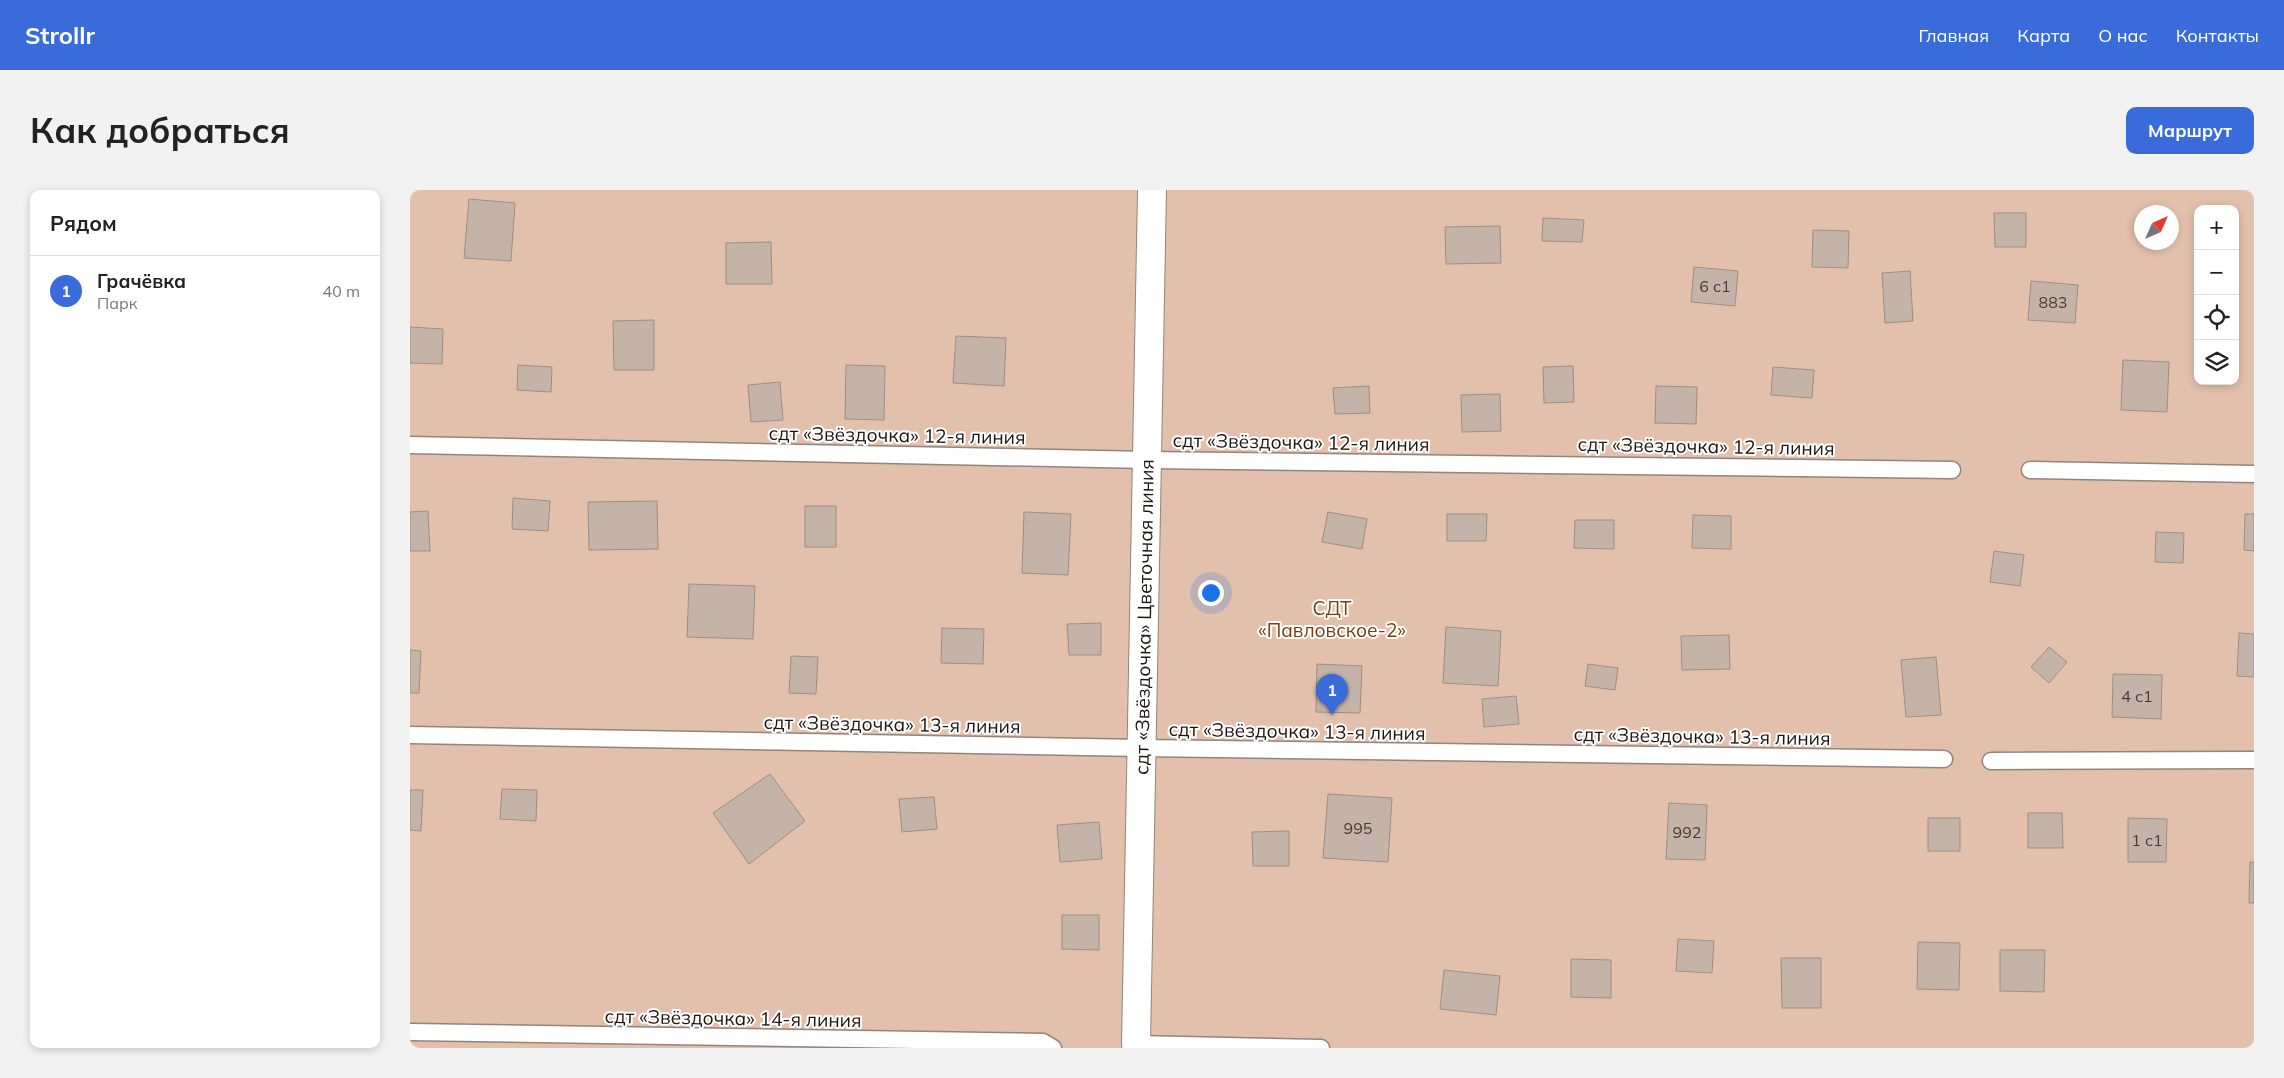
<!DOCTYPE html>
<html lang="ru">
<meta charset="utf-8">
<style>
:root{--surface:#fff;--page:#f2f2f2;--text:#222;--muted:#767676;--line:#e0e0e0;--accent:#396bdb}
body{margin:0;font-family:Mulish,sans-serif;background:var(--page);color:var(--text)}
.controls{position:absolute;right:15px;top:15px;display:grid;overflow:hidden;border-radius:10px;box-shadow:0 2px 8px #0003}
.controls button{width:45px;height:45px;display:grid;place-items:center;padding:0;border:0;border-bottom:1px solid var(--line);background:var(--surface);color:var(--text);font:25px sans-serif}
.compass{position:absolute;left:1724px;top:15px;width:45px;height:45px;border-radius:50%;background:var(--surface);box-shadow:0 2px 8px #0003;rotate:45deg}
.you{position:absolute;left:800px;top:402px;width:18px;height:18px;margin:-12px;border:4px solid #fff;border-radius:50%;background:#1a73e8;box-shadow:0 0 0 8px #1a73e833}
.badge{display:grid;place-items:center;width:32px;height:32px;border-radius:50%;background:var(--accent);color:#fff;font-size:16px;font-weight:700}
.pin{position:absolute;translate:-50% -41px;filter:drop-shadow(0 1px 2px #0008)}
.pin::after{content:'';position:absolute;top:26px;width:18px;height:15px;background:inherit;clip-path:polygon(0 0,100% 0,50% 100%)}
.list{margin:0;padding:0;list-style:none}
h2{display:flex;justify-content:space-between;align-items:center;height:65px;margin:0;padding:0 20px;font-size:21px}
h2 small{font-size:16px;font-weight:400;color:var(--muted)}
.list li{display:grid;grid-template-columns:32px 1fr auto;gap:15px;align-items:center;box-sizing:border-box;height:70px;padding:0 20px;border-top:1px solid var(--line)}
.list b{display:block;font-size:19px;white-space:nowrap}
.list p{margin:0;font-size:16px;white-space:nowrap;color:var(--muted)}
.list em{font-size:16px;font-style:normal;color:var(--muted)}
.icon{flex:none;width:28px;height:28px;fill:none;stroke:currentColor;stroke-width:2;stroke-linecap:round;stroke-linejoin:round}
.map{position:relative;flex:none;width:1844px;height:858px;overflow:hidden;border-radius:10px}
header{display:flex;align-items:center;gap:30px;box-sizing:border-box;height:70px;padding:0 25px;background:var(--accent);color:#fff}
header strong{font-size:24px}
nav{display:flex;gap:28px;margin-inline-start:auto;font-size:18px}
.intro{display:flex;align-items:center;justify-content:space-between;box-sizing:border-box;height:120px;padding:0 30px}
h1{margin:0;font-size:35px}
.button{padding:12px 22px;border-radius:10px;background:var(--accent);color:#fff;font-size:18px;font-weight:700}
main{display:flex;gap:30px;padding:0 30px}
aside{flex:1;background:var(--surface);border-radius:10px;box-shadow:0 2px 8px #0003}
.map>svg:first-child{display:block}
.green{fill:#e3c0ab;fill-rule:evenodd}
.building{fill:#c4b3a8;stroke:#9f8e83}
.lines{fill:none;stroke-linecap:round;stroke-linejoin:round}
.lane-casing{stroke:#948479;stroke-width:19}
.street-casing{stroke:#948479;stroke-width:30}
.lane{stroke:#fff;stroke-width:16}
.street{stroke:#fff;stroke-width:28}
.labels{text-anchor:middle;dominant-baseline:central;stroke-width:4;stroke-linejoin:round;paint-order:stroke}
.number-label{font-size:16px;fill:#463c37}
.street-label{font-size:19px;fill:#1c1511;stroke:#fff}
.park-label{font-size:19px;fill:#7a3e0e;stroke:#fff}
</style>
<header>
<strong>Strollr</strong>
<nav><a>Главная</a><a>Карта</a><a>О нас</a><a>Контакты</a></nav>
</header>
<div class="intro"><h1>Как добраться</h1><a class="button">Маршрут</a></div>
<main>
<aside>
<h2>Рядом<small></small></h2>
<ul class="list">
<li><span class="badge">1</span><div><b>Грачёвка</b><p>Парк</p></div><em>40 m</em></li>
</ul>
</aside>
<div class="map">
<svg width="1844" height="858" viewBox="0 0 1844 858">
<rect width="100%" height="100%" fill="#efddd1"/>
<path class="green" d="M0,0H1844V858H0ZM1788,19H1825V191H1788ZM1732,22H1762V52H1732Z"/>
<path class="building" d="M59,9L105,13L101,71L54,68Z
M1584,23H1616V57H1585Z
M1133,28L1174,30L1172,52L1132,51Z
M1090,36L1091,73L1036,74L1035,37Z
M1403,40L1439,41L1438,78L1402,77Z
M361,52L362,94H316V53Z
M1284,77L1328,81L1325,116L1281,112Z
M1500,81L1503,131L1475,133L1472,83Z
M1621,91L1668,95L1665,133L1618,130Z
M244,130V180H204L203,131Z
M0,137L33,139L32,174L0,173Z
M546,146L596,148L594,196L543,193Z
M1713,170L1759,172L1757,222L1711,220Z
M108,175L142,177L141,202L107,200Z
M436,175L475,176L474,230L435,229Z
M1163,176L1164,212L1134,213L1133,177Z
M1363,177L1404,180L1402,208L1361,205Z
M370,192L373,230L341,232L338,195Z
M959,196L960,223L925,224L923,198Z
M1246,196L1287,197L1286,234L1245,233Z
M1090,204L1091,241L1052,242L1051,205Z
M103,308L140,311L138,341L102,339Z
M247,311L248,359L179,360L178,312Z
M395,316H426V357H395Z
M18,321L20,361H0V322Z
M614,322L661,324L658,385L612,383Z
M918,322L957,329L952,359L912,352Z
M1037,324H1077L1076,351H1037Z
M1835,324H1844V361L1834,360Z
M1283,325L1321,326V359L1282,358Z
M1165,330H1204V359L1164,358Z
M1746,342L1774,343L1773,373L1745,372Z
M1584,361L1614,365L1610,396L1580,392Z
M279,394L345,396L343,449L277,447Z
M691,433V465H659L657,434Z
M1036,437L1091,441L1088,496L1033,493Z
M532,438L574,439L573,474L531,473Z
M1829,443L1844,444V487L1827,486Z
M1319,445L1320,479L1272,480L1271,446Z
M1639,457L1657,472L1639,493L1621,477Z
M0,460L11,461L9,503H0Z
M381,466L408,467L406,504L379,503Z
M1526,467L1531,525L1496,527L1491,470Z
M907,474L952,476L950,523L906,522Z
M1178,474L1208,478L1205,500L1175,496Z
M1703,484L1752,485L1751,529L1702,527Z
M1106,506L1109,534L1074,537L1072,509Z
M360,584L395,631L339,674L303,623Z
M92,599L127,600L126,631L90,629Z
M0,600H13L11,641L0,640Z
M918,604L982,608L978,672L913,668Z
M524,607L527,639L492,642L489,609Z
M1259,613L1297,615L1295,670L1256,669Z
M1618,623H1652L1653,658H1618Z
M1518,628H1550V661H1518Z
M1718,628L1757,629L1756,672H1718Z
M689,632L692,669L650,672L647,635Z
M879,641V676H843L842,642Z
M1840,672H1844V713H1839Z
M652,725H689V760L652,759Z
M1268,749L1304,751L1302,783L1266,781Z
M1508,752L1550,753L1549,800L1507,799Z
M1590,760H1635L1634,802L1590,801Z
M1371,768H1411V818H1372Z
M1161,769L1201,770V808L1161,807Z
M1034,780L1090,786L1086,825L1030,819Z"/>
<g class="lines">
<g class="lane-casing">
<path id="lane" d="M0,255L737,270L1542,280
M1620,280L1844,284
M0,545L731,558L1534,569
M1581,571L1844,570
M0,842L633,852L643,858
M723,858L726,854L911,858"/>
</g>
<g class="street-casing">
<path id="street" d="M726,854L742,0"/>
</g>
<use href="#lane" class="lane"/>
<use href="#street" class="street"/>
</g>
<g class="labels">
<g class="number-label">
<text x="1305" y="96">6 с1</text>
<text x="1643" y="112">883</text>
<text x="1727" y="506">4 с1</text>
<text x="948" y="638">995</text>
<text x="1277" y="642">992</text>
<text x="1737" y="650">1 с1</text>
</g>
<g class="street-label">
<text transform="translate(487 245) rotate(1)">сдт «Звёздочка» 12-я линия</text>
<text transform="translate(891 252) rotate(1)">сдт «Звёздочка» 12-я линия</text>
<text transform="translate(1296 256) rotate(1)">сдт «Звёздочка» 12-я линия</text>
<text transform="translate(734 427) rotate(-89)">сдт «Звёздочка» Цветочная линия</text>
<text transform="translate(482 534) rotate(1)">сдт «Звёздочка» 13-я линия</text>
<text transform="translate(887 541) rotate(1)">сдт «Звёздочка» 13-я линия</text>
<text transform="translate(1292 546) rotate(1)">сдт «Звёздочка» 13-я линия</text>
<text transform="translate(323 828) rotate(1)">сдт «Звёздочка» 14-я линия</text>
</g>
<g class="park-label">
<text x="922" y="418">СДТ<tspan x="922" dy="22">«Павловское-2»</tspan></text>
</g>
</g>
</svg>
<div class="controls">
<button>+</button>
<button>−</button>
<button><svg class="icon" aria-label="locate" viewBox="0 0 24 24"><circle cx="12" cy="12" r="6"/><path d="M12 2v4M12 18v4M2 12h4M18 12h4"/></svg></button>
<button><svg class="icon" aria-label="layers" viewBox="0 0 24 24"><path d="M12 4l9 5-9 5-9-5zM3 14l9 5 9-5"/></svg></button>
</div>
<svg class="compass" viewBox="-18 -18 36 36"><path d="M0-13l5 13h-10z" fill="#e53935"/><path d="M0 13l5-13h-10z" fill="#767676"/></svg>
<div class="you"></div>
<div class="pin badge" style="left:922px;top:525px">1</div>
</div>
</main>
